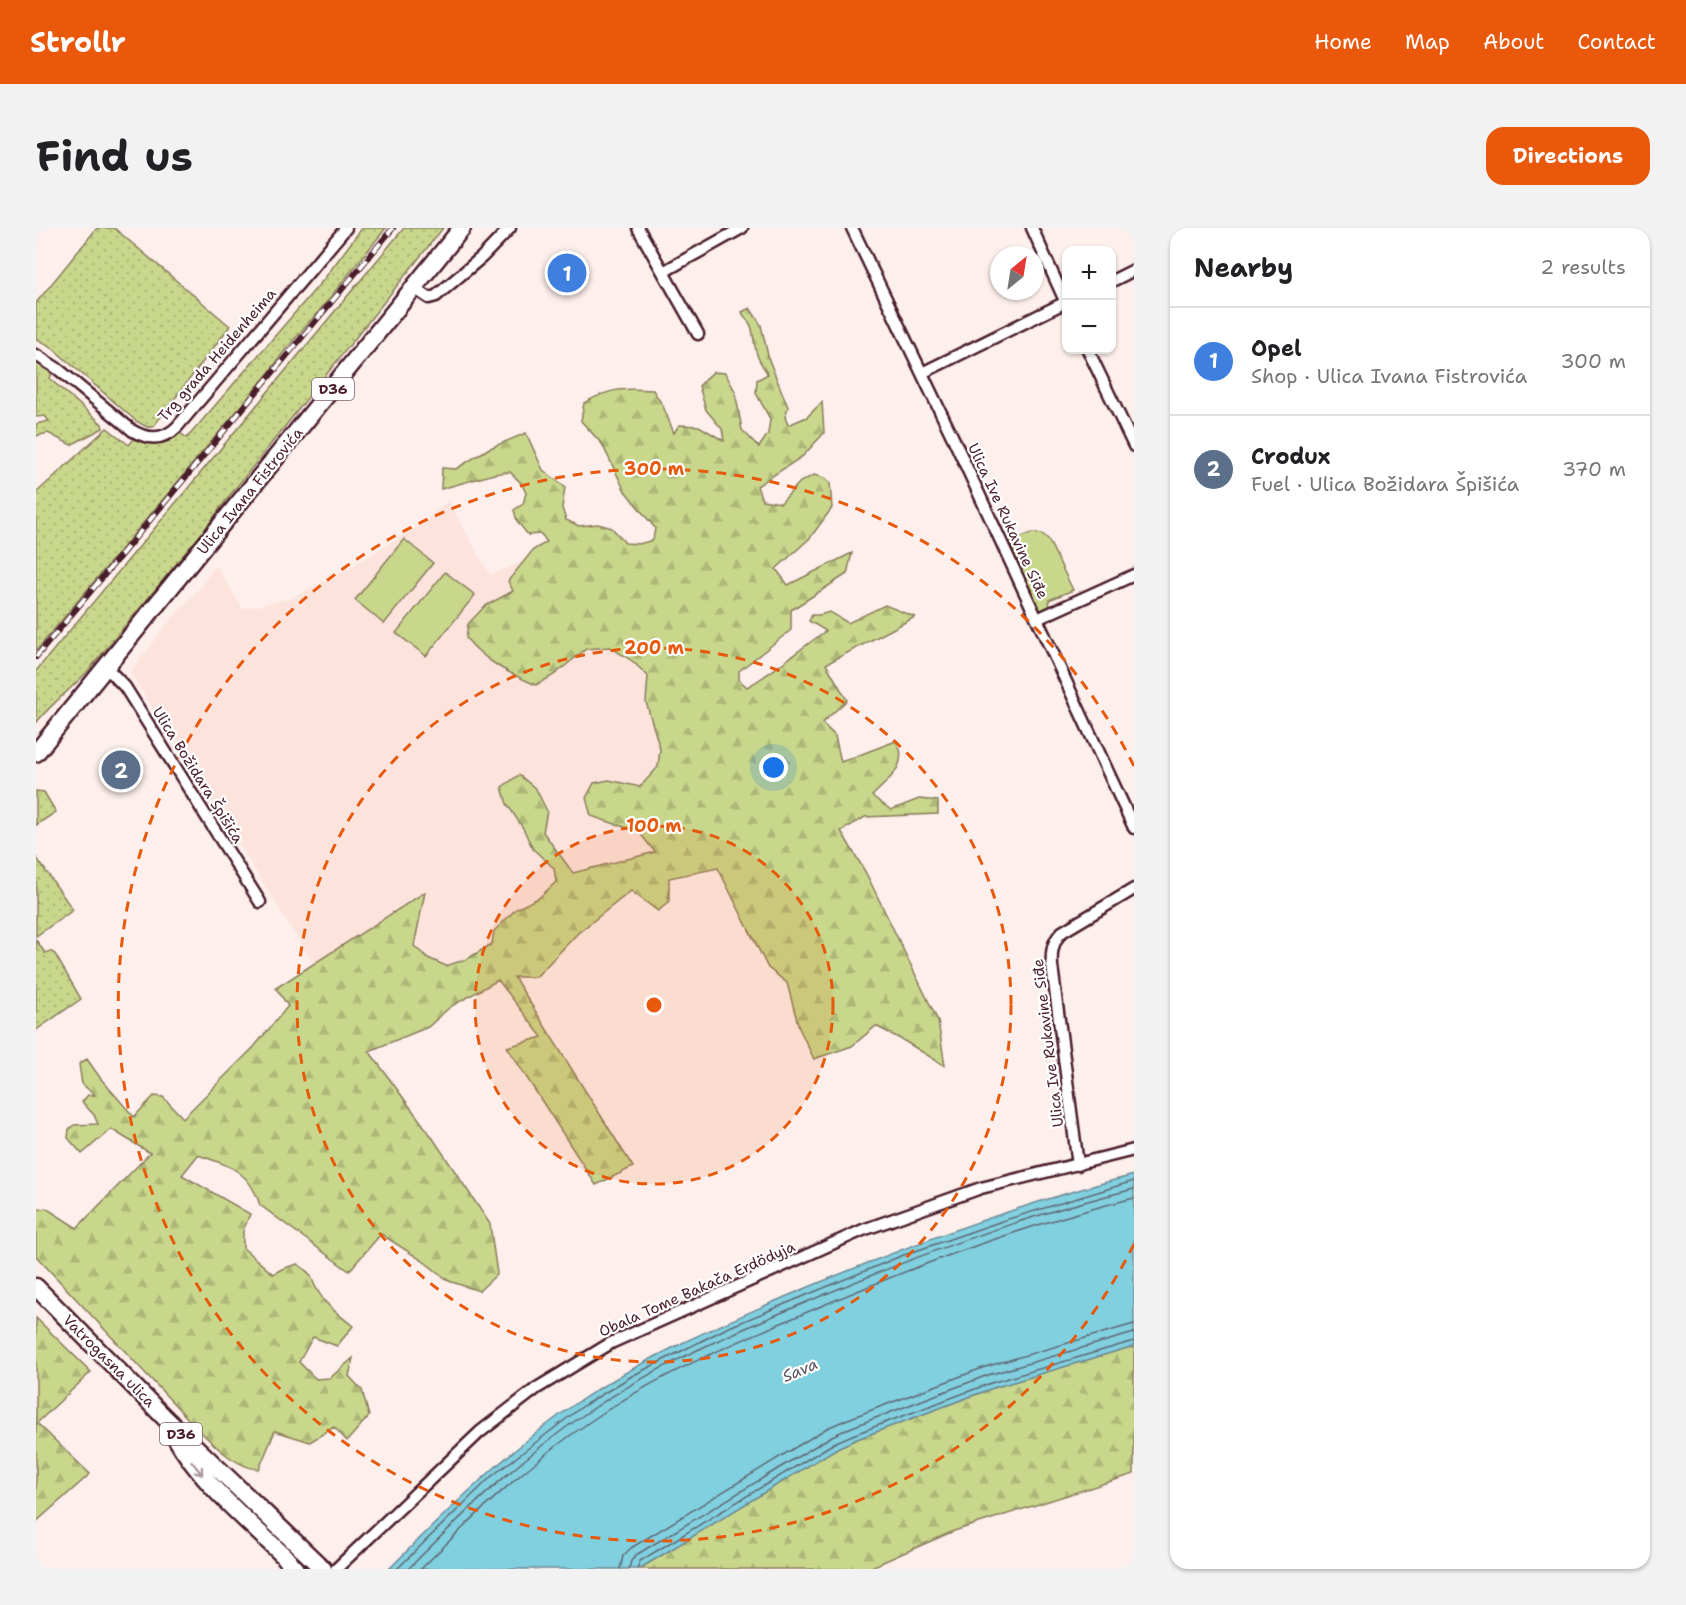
<!DOCTYPE html>
<meta charset="utf-8">
<style>
:root{--surface:#fff;--page:#f2f2f2;--text:#202124;--muted:#757577;--line:#e0e0e0;--accent:#ea580c}
body{margin:0;font-family:"Shantell Sans",sans-serif;background:var(--page);color:var(--text)}
.controls{position:absolute;right:18px;top:18px;display:grid;overflow:hidden;border-radius:12px;box-shadow:0 2px 4px #0004}
.controls button{width:54px;height:54px;display:grid;place-items:center;padding:0;border:0;border-bottom:2px solid var(--line);background:var(--surface);color:var(--text);font:30px sans-serif}
.compass{position:absolute;left:954px;top:18px;width:54px;height:54px;border-radius:50%;background:var(--surface);box-shadow:0 2px 4px #0004;rotate:30deg}
.you{position:absolute;left:738px;top:540px;width:21px;height:21px;margin:-15px;border:4px solid #fff;border-radius:50%;background:#1a73e8;box-shadow:0 0 0 9px #1a73e833}
.badge{display:grid;place-items:center;width:39px;height:39px;border-radius:50%;background:var(--accent);color:#fff;font-size:20px;font-weight:700}
.pin{position:absolute;translate:-50% -50%;border:3px solid #fff;box-shadow:0 2px 6px #0006}
.list{margin:0;padding:0;list-style:none}
h2{display:flex;justify-content:space-between;align-items:center;height:78px;margin:0;padding:0 24px;font-size:26px}
h2 small{font-size:20px;font-weight:400;color:var(--muted)}
.list li{display:grid;grid-template-columns:39px 1fr auto;gap:18px;align-items:center;box-sizing:border-box;height:108px;padding:0 24px;border-top:2px solid var(--line)}
.list b{display:block;font-size:22px;white-space:nowrap}
.list p{margin:0;font-size:20px;white-space:nowrap;color:var(--muted)}
.list em{font-size:20px;font-style:normal;color:var(--muted)}
.map{position:relative;flex:none;width:1098px;height:1341px;overflow:hidden;border-radius:18px}
header{display:flex;align-items:center;gap:36px;box-sizing:border-box;height:84px;padding:0 30px;background:var(--accent);color:#fff}
header strong{font-size:28px}
nav{display:flex;gap:33px;margin-inline-start:auto;font-size:21px}
.intro{display:flex;align-items:center;justify-content:space-between;box-sizing:border-box;height:144px;padding:0 36px}
h1{margin:0;font-size:42px}
.button{padding:15px 27px;border-radius:18px;background:var(--accent);color:#fff;font-size:21px;font-weight:700}
main{display:flex;gap:36px;padding:0 36px}
aside{flex:1;background:var(--surface);border-radius:18px;box-shadow:0 2px 4px #0004}
.map>svg:first-child{display:block}
.built{fill:#fce4dd}
.grass{fill:url(#grass-dots);stroke:#897b5b;stroke-width:1.5}
.forest{fill:url(#forest-firs);stroke:#897b5b;stroke-width:1.5}
.park{fill:#c8d78b;stroke:#897b5b;stroke-width:1.5}
.water{fill:#81d0df;stroke:#6b8997;stroke-width:1.5}
.lines{fill:none;stroke-linecap:round;stroke-linejoin:round}
.shore{stroke:#606673;stroke-width:1.5}
.street-casing{stroke:#4a1f2b;stroke-width:15}
.primary-casing{stroke:#4a1f2b;stroke-width:21}
.street{stroke:#fff;stroke-width:10}
.primary{stroke:#fff;stroke-width:16}
.rail-casing{stroke:#4a1f2b;stroke-width:6}
.rail{stroke:#fff;stroke-width:4;stroke-dasharray:11;stroke-linecap:butt}
.oneway{stroke:#ae9aa0}
.ring{fill:none;stroke:#e8590c;stroke-width:3;stroke-dasharray:10 8}
.labels{text-anchor:middle;dominant-baseline:central;stroke-width:4.5;stroke-linejoin:round;paint-order:stroke}
.shield{fill:#fff;stroke:#80626b;stroke-width:1.5}
.shield-label{font-size:14px;font-weight:bold;fill:#4a1f2b}
.street-label{font-size:15px;fill:#4a1f2b;stroke:#fff}
.water-label{font-size:16px;font-style:italic;fill:#5a5461;stroke:#fff}
.centre{fill:#e8590c;stroke:#fff;stroke-width:3}
.ring-label{font-size:18px;text-anchor:middle;font-weight:bold;fill:#e8590c;stroke:#fff;stroke-width:4.5;stroke-linejoin:round;paint-order:stroke}
</style>
<header>
<strong>Strollr</strong>
<nav><a>Home</a><a>Map</a><a>About</a><a>Contact</a></nav>
</header>
<div class="intro"><h1>Find us</h1><a class="button">Directions</a></div>
<main>
<div class="map">
<svg width="1098" height="1341" viewBox="0 0 1098 1341">
<defs>
<pattern id="grass-dots" width="8" height="8" patternUnits="userSpaceOnUse" patternTransform="scale(1.5)"><rect width="8" height="8" fill="#c8d78b"/><path d="M2 2h.1M6 6h.1" fill="none" stroke="#adb878" stroke-width="1.8" stroke-linecap="round"/></pattern>
<pattern id="forest-firs" width="22" height="20" patternUnits="userSpaceOnUse" patternTransform="scale(1.5)"><rect width="22" height="20" fill="#c8d78b"/><path d="M5 1l3.5 6h-7zM16 11l3.5 6h-7z" fill="#adb878"/></pattern>
</defs>
<rect width="100%" height="100%" fill="#fdefeb"/>
<filter id="ink" filterUnits="userSpaceOnUse"><feTurbulence type="fractalNoise" baseFrequency=".0167" numOctaves="2"/><feDisplacementMap in="SourceGraphic" scale="12" xChannelSelector="R" yChannelSelector="G"/><feConvolveMatrix kernelMatrix="1 2 1 2 8 2 1 2 1" color-interpolation-filters="sRGB"/></filter>
<g filter="url(#ink)">
<path class="built" d="M412,273L454,347L526,317L566,308L703,607L466,728L314,795L139,513L94,445L127,401L167,356L180,337L207,381L256,370L318,337L391,292Z"/>
<path class="grass" d="M61,0H78L194,98L117,199H111L100,193L14,118L0,111V75Z
M326,0H350L284,82L250,121L232,146L0,423V265L71,200L93,217L99,210C116,217 129,216 144,205L151,210L288,51Z
M368,0H407L195,266L166,305L51,444C34,462 15,476 0,495V443Z
M0,134L16,144L14,151L66,196L67,200L35,217L12,205L0,208V196L13,193L9,188L0,189Z
M0,563L8,564L20,584L0,597Z
M0,629L37,682L0,708Z
M0,712L9,725L14,723L19,726L45,771L0,802Z"/>
<path class="forest" d="M714,80L725,97L733,132L752,179L749,189L752,197L771,189L786,174L788,205L767,228L721,258L726,272L745,275L764,254L778,247L788,250L794,255L796,280L774,310L740,341L752,357L816,325L811,346L755,382V402L703,443V452L711,459C740,443 763,421 790,403L773,393L776,387H783L794,384L812,395L849,377L879,389L790,436L811,472L786,495L799,508L805,534L860,513C875,536 851,553 836,568L855,582L883,571L902,573V586L829,589L805,603L830,645L902,793L909,838L870,814L840,798L816,818L778,831L763,800L751,755L732,740L682,640L633,650V674L622,683L595,663L542,705L500,749H478L597,939L560,957L471,819L506,809L462,752L414,779L392,799L333,823L396,909L454,996L461,1046L443,1063L413,1053L387,1033L345,1006L313,1043L224,977C213,942 194,938 162,927L146,947L214,986L207,1003V1020L237,1046L246,1041L261,1036C281,1049 272,1049 283,1065C291,1079 305,1088 317,1098L301,1118L277,1109L263,1134L280,1151L294,1150L317,1130L313,1148L326,1162L333,1188L311,1213L298,1199L274,1214L239,1203L223,1241C198,1240 171,1210 154,1193L0,1028V982L10,980L41,1000L114,925L75,901L46,926L32,910L33,901L38,897L62,896L58,887L46,874L52,867H59L46,856L43,836L51,831L65,851L98,889L118,868L127,869L147,890L218,819L252,778L240,760L389,664L378,718L392,730L410,738L431,731L456,716L458,703L480,681L504,669L520,654L518,640L497,621L487,600L471,576L466,559L483,547L500,561L511,583L507,604L537,645L619,624L603,604L555,588L550,570L558,555L573,552L604,559L622,539L624,521L610,474L612,448L595,432L574,419L550,421L518,447L500,457C471,444 451,435 430,410L432,396L449,378L477,363L472,353L497,322L511,314L505,306L492,307L481,293L478,282L487,276L490,265L485,255L474,244L458,246L405,261L406,240L420,241L452,221L490,205L507,242L529,259L526,280L530,292L543,298L562,296L576,300L589,315L603,316L617,312L619,300L589,263L566,216L545,193L548,175C574,160 587,160 617,162L627,178L638,205L643,197L663,198L688,213L686,201L670,182L663,158L677,144L689,145L699,163L706,202L723,219L732,206L734,191L720,165L721,152L732,146C718,127 720,122 716,101C715,94 708,90 706,84Z
M0,1090L55,1144L1,1195L54,1246L0,1294Z
M1098,1118V1246L918,1303L831,1341H603L803,1219L821,1211L957,1160Z"/>
<path class="park" d="M996,305L1006,306L1012,311L1037,362L1013,372L1014,381L1007,383L1003,381L973,318L975,313Z
M368,311L397,335L348,396L319,372Z
M409,344L439,367L390,428L360,405Z"/>
<path class="water" d="M1098,947V1118L957,1160L821,1211L803,1219L603,1341H353C413,1281 472,1222 542,1174C609,1129 683,1097 756,1066C867,1019 981,976 1098,947Z"/>
<g class="lines">
<path class="shore" d="M361,1341L456,1248L547,1178L596,1148L691,1100L865,1028L969,992L1098,953
M372,1341C428,1285 483,1231 549,1186C614,1141 687,1109 759,1079C869,1032 982,989 1098,961
M385,1341C438,1288 492,1235 555,1193C621,1147 696,1116 769,1085C873,1040 988,997 1098,970
M584,1341L587,1328L595,1320L791,1200L812,1191L949,1139L1098,1096
M593,1341L595,1333L600,1327L796,1208L816,1199L952,1147L1098,1105
M601,1341L604,1333L800,1214L819,1206L955,1155L1098,1113"/>
<g class="street-casing">
<path id="street" d="M602,0L662,106
M816,0L917,210L1098,600
M996,0L1030,75
M627,44L706,0
M1076,53L1098,42
M378,60L393,70L400,68L446,29L474,0
M1052,122L1098,218
M0,127L22,141L97,203C113,212 128,212 141,199L310,0
M886,145L1030,74
M1001,391L1098,347
M70,439L89,459L224,674
M1042,937L1016,738C1015,725 1016,714 1026,704L1098,661
M300,1341L444,1204L501,1160L575,1115L827,1002L945,960L1098,922"/>
</g>
<g class="primary-casing">
<path id="primary" d="M0,525L426,0
M0,1059L130,1191L287,1341
M139,1208C165,1255 209,1290 248,1328L259,1341"/>
</g>
<use href="#street" class="street"/>
<use href="#primary" class="primary"/>
<g class="rail-casing">
<path id="rail" d="M0,429L357,0"/>
</g>
<use href="#rail" class="rail"/>
</g>
<defs><path id="oneway-shaft" d="M-6 0H5M1.5-3L5.5 0L1.5 3" fill="none" stroke-width="1.6" stroke-linecap="round" stroke-linejoin="round" transform="scale(1.5)"/></defs>
<use class="oneway" href="#oneway-shaft" transform="translate(161 1240) rotate(52)"/>
</g>
<circle cx="618" cy="777" r="179" fill="#e8590c" fill-opacity=".12"/>
<g class="ring">
<circle cx="618" cy="777" r="179"/>
<circle cx="618" cy="777" r="357"/>
<path d="M1098 1016A536 536 0 1 1 1098 538"/>
</g>
<g class="labels">
<g class="shield">
<rect x="276" y="150" width="42" height="22" rx="4.5"/>
<rect x="124" y="1195" width="42" height="22" rx="4.5"/>
</g>
<g class="shield-label">
<text x="297" y="161">D36</text>
<text x="145" y="1206">D36</text>
</g>
<g class="street-label">
<text transform="translate(181 127) rotate(-49)">Trg grada Heidenheima</text>
<text transform="translate(214 263) rotate(-51)">Ulica Ivana Fistrovića</text>
<text transform="translate(972 293) rotate(65)">Ulica Ive Rukavine Siđe</text>
<text transform="translate(162 547) rotate(58)">Ulica Božidara Špišića</text>
<text transform="translate(1012 815) rotate(-97)">Ulica Ive Rukavine Siđe</text>
<text transform="translate(661 1061) rotate(-24)">Obala Tome Bakača Erdödyja</text>
<text transform="translate(73 1133) rotate(45)">Vatrogasna ulica</text>
</g>
<g class="water-label">
<text transform="translate(764 1142) rotate(-23)">Sava</text>
</g>
</g>
<circle cx="618" cy="777" r="9" class="centre"/>
<g class="ring-label">
<text x="618" y="247">300 m</text>
<text x="618" y="426">200 m</text>
<text x="618" y="604">100 m</text>
</g>
</svg>
<div class="controls">
<button>+</button>
<button>−</button>
</div>
<svg class="compass" viewBox="-18 -18 36 36"><path d="M0-13l5 13h-10z" fill="#e53935"/><path d="M0 13l5-13h-10z" fill="#757577"/></svg>
<div class="you"></div>
<div class="pin badge" style="left:531px;top:45px;background:#3f7fe0">1</div>
<div class="pin badge" style="left:85px;top:542px;background:#5c6f8a">2</div>
</div>
<aside>
<h2>Nearby<small>2 results</small></h2>
<ul class="list">
<li><span class="badge" style="background:#3f7fe0">1</span><div><b>Opel</b><p>Shop · Ulica Ivana Fistrovića</p></div><em>300 m</em></li>
<li><span class="badge" style="background:#5c6f8a">2</span><div><b>Crodux</b><p>Fuel · Ulica Božidara Špišića</p></div><em>370 m</em></li>
</ul>
</aside>
</main>
